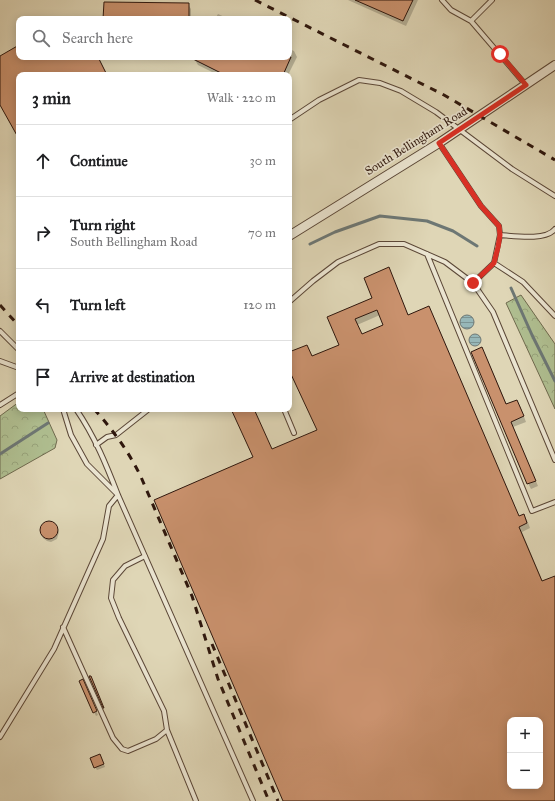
<!DOCTYPE html>
<meta charset="utf-8">
<style>
:root{--surface:#fff;--page:#f2f2f2;--text:#202124;--muted:#757577;--line:#e0e0e0}
body{margin:0;font-family:"IM FELL Great Primer",serif;background:var(--page);color:var(--text)}
.controls{position:absolute;right:12px;bottom:12px;display:grid;overflow:hidden;border-radius:8px;box-shadow:0 2px 10px #0003}
.controls button{width:36px;height:36px;display:grid;place-items:center;padding:0;border:0;border-bottom:1px solid var(--line);background:var(--surface);color:var(--text);font:20px sans-serif}
.stop{position:absolute;width:12px;height:12px;margin:-9px;border:3px solid #d93025;border-radius:50%;background:#fff}
.stop.end{background:#d93025;border-color:#fff;box-shadow:0 1px 4px #0008}
.list{margin:0;padding:0;list-style:none}
h2{display:flex;justify-content:space-between;align-items:center;height:52px;margin:0;padding:0 16px;font-size:17px}
h2 small{font-size:13px;font-weight:400;color:var(--muted)}
.list li{display:grid;grid-template-columns:26px 1fr auto;gap:12px;align-items:center;box-sizing:border-box;height:72px;padding:0 16px;border-top:1px solid var(--line)}
.list b{display:block;font-size:15px;white-space:nowrap}
.list p{margin:0;font-size:13px;white-space:nowrap;color:var(--muted)}
.list em{font-size:13px;font-style:normal;color:var(--muted)}
.icon{flex:none;width:22px;height:22px;fill:none;stroke:currentColor;stroke-width:2;stroke-linecap:round;stroke-linejoin:round}
.map{position:relative;flex:none;width:555px;height:801px;overflow:hidden}
.search{position:absolute;background:var(--surface);box-shadow:0 2px 10px #0003;left:16px;top:16px;width:276px;height:44px;display:flex;align-items:center;gap:10px;box-sizing:border-box;padding:0 14px;border-radius:8px;color:var(--muted);font-size:15px}
.panel{position:absolute;background:var(--surface);box-shadow:0 2px 10px #0003;left:16px;top:72px;width:276px;height:340px;border-radius:8px}
.map>svg:first-child{display:block}
.forest{fill:url(#forest-crowns);stroke:#6f6a4e}
.water{fill:url(#water-rules);stroke:#6d7774}
.shadow{fill:#0003;fill-rule:evenodd}
.lines{fill:none;stroke-linecap:round;stroke-linejoin:round}
.stream{stroke:#6d7774;stroke-width:3}
.building{fill:#c9916d;stroke:#2f170d;fill-rule:evenodd}
.service-casing{stroke:#5b4737;stroke-width:6}
.minor-casing{stroke:#5b4737;stroke-width:10}
.service{stroke:#eae4d0;stroke-width:4}
.minor{stroke:#eae4d0;stroke-width:8}
.rail{stroke:#2f170d;stroke-width:3;stroke-dasharray:7 7;stroke-linecap:butt}
.route{stroke:#d93025;stroke-width:5}
.labels{text-anchor:middle;dominant-baseline:central;stroke-width:3.5;stroke-linejoin:round;paint-order:stroke}
.street-label{font-size:12px;fill:#2f170d;stroke:#eae4d0}
</style>
<div class="map">
<svg width="555" height="801" viewBox="0 0 555 801">
<defs>
<pattern id="forest-crowns" width="20" height="18" patternUnits="userSpaceOnUse"><rect width="20" height="18" fill="#afbe90"/><path d="M2 6a3 3 0 1 1 6 0M12 15a3 3 0 1 1 6 0" fill="none" stroke="#97a37b"/></pattern>
<pattern id="water-rules" width="6" height="5" patternUnits="userSpaceOnUse"><rect width="6" height="5" fill="#97b7b8"/><path d="M0 2.5h6" fill="none" stroke="#7c9494"/></pattern>
</defs>
<rect width="100%" height="100%" fill="#dfd6b6"/>
<filter id="stains"><feTurbulence type="fractalNoise" baseFrequency=".005" numOctaves="4"/><feColorMatrix values="0 0 0 0 .2 0 0 0 0 .09 0 0 0 0 .02 0 0 0 .5 -.17"/></filter>
<radialGradient id="worn" r=".72"><stop offset=".6" stop-color="#630" stop-opacity="0"/><stop offset="1" stop-color="#630" stop-opacity=".3"/></radialGradient>
<path class="forest" d="M521,295L555,344V409L506,303Z
M19,402V409H43L57,440L55,448L0,479V416Z"/>
<path class="water" d="M460 322a7 7 0 1 1 14 0a7 7 0 1 1-14 0Z
M469 340a6 6 0 1 1 12 0a6 6 0 1 1-12 0Z"/>
<path class="shadow" d="M348,0H418L406,26Z
M188,4L191,9V19H104Z
M218,14L229,19H215Z
M74,16L76,19H69Z
M289,49L294,51L297,57L288,75H218L198,65L195,60L196,57H289Z
M106,57H191V60H107Z
M373,298L408,316L429,308L519,517L524,515L527,520L530,528L522,532L543,582L555,577V801H284L254,458L237,409H253L272,450L318,431L293,377L291,378L289,374V353L307,346L312,356L340,345L328,317ZM380,315L384,326L362,335L357,325ZM510,720H540V786H510Z
M485,354L507,405L520,406L526,422L513,427L538,486L531,489L528,483Z
M48,522H52L59,532L57,539L51,542L47,541L43,538L40,531L41,527L44,523Z
M84,684L98,715L96,716L94,712Z
M101,757L105,767L97,770L95,767Z"/>
<g class="lines">
<path class="stream" d="M310,244L335,232L380,216L427,221L453,231L477,246
M511,288L532,335L555,381
M0,454L48,423"/>
</g>
<path class="building" d="M355,0H413L403,21Z
M104,2L189,3V19H103Z
M19,45V57H98L107,75H19V139L0,105V56Z
M189,57H291L283,75H225Z
M389,267L408,315L429,306L519,516L524,514L527,523L519,527L542,581L555,576V801H283L154,500L253,457L231,409H254L272,449L317,430L289,370V352L307,345L312,356L339,345L327,317L372,298L364,278ZM377,310L383,325L362,334L355,319ZM510,720H540V786H510Z
M482,347L506,404L517,400L524,416L511,422L536,481L527,484L471,352Z
M40 530a9 9 0 1 1 18 0a9 9 0 1 1-18 0Z
M89,676H91L104,708H103Z
M83,679L97,711L93,713L79,681Z
M100,754L104,764L94,768L90,758Z"/>
<g class="lines">
<g class="service-casing">
<path id="service" d="M442,0L451,10L471,21L525,84
M471,21L492,0
M289,120L319,100L359,80L380,83L401,91L436,112L512,169L555,196
M439,143L481,206L499,226L500,235L494,263L473,283
M500,235C514,236 546,241 555,229
M427,254L532,511L555,502
M494,263L523,282L555,316
M289,302L313,281L338,262L379,244H404L445,262L473,283L493,312L555,460
M0,331L19,350
M0,361L19,368
M0,405L19,393
M76,409C95,437 106,464 118,495L253,801
M284,409L294,433
M96,445L107,437L116,435L149,409
M63,627L113,738L122,749L128,751L156,739L167,730L164,711L119,618L111,598L113,580L125,566L145,556
M167,730L196,801
M0,737L54,649L103,539L109,506L118,495L87,464L71,435L63,409"/>
</g>
<g class="minor-casing">
<path id="minor" d="M289,236L439,143L555,65"/>
</g>
<use href="#service" class="service"/>
<use href="#minor" class="minor"/>
<path class="rail" d="M255,0L444,95L555,160
M0,305L19,326
M94,409C113,430 129,452 141,477L192,596L218,679L269,801
M212,644L278,801"/>
</g>
<g class="lines">
<path class="route" d="M473,283L494,263L498,247L500,235L499,226L481,206L439,143L526,85L500,54"/>
</g>
<g class="labels">
<g class="street-label">
<text transform="translate(416 141) rotate(-32)">South Bellingham Road</text>
</g>
</g>
<rect width="100%" height="100%" filter="url(#stains)"/>
<rect width="100%" height="100%" fill="url(#worn)"/>
</svg>
<div class="controls">
<button>+</button>
<button>−</button>
</div>
<div class="stop" style="left:500px;top:54px"></div>
<div class="stop end" style="left:473px;top:283px"></div>
<div class="search"><svg class="icon" aria-label="search" viewBox="0 0 24 24"><circle cx="10" cy="10" r="6"/><path d="M15 15l6 6"/></svg>Search here</div>
<section class="panel">
<h2>3 min<small>Walk · 220 m</small></h2>
<ul class="list">
<li><svg class="icon" aria-label="ahead" viewBox="0 0 24 24"><path d="M12 20V5M6 11l6-6 6 6"/></svg><div><b>Continue</b></div><em>30 m</em></li>
<li><svg class="icon" aria-label="right" viewBox="0 0 24 24"><path d="M7 20v-9h11M14 6l5 5-5 5"/></svg><div><b>Turn right</b><p>South Bellingham Road</p></div><em>70 m</em></li>
<li><svg class="icon" aria-label="left" viewBox="0 0 24 24"><path d="M17 20v-9H6M10 6l-5 5 5 5"/></svg><div><b>Turn left</b></div><em>120 m</em></li>
<li><svg class="icon" aria-label="arrive" viewBox="0 0 24 24"><path d="M6 21V4h12l-3 4 3 4H6"/></svg><div><b>Arrive at destination</b></div></li>
</ul>
</section>
</div>
